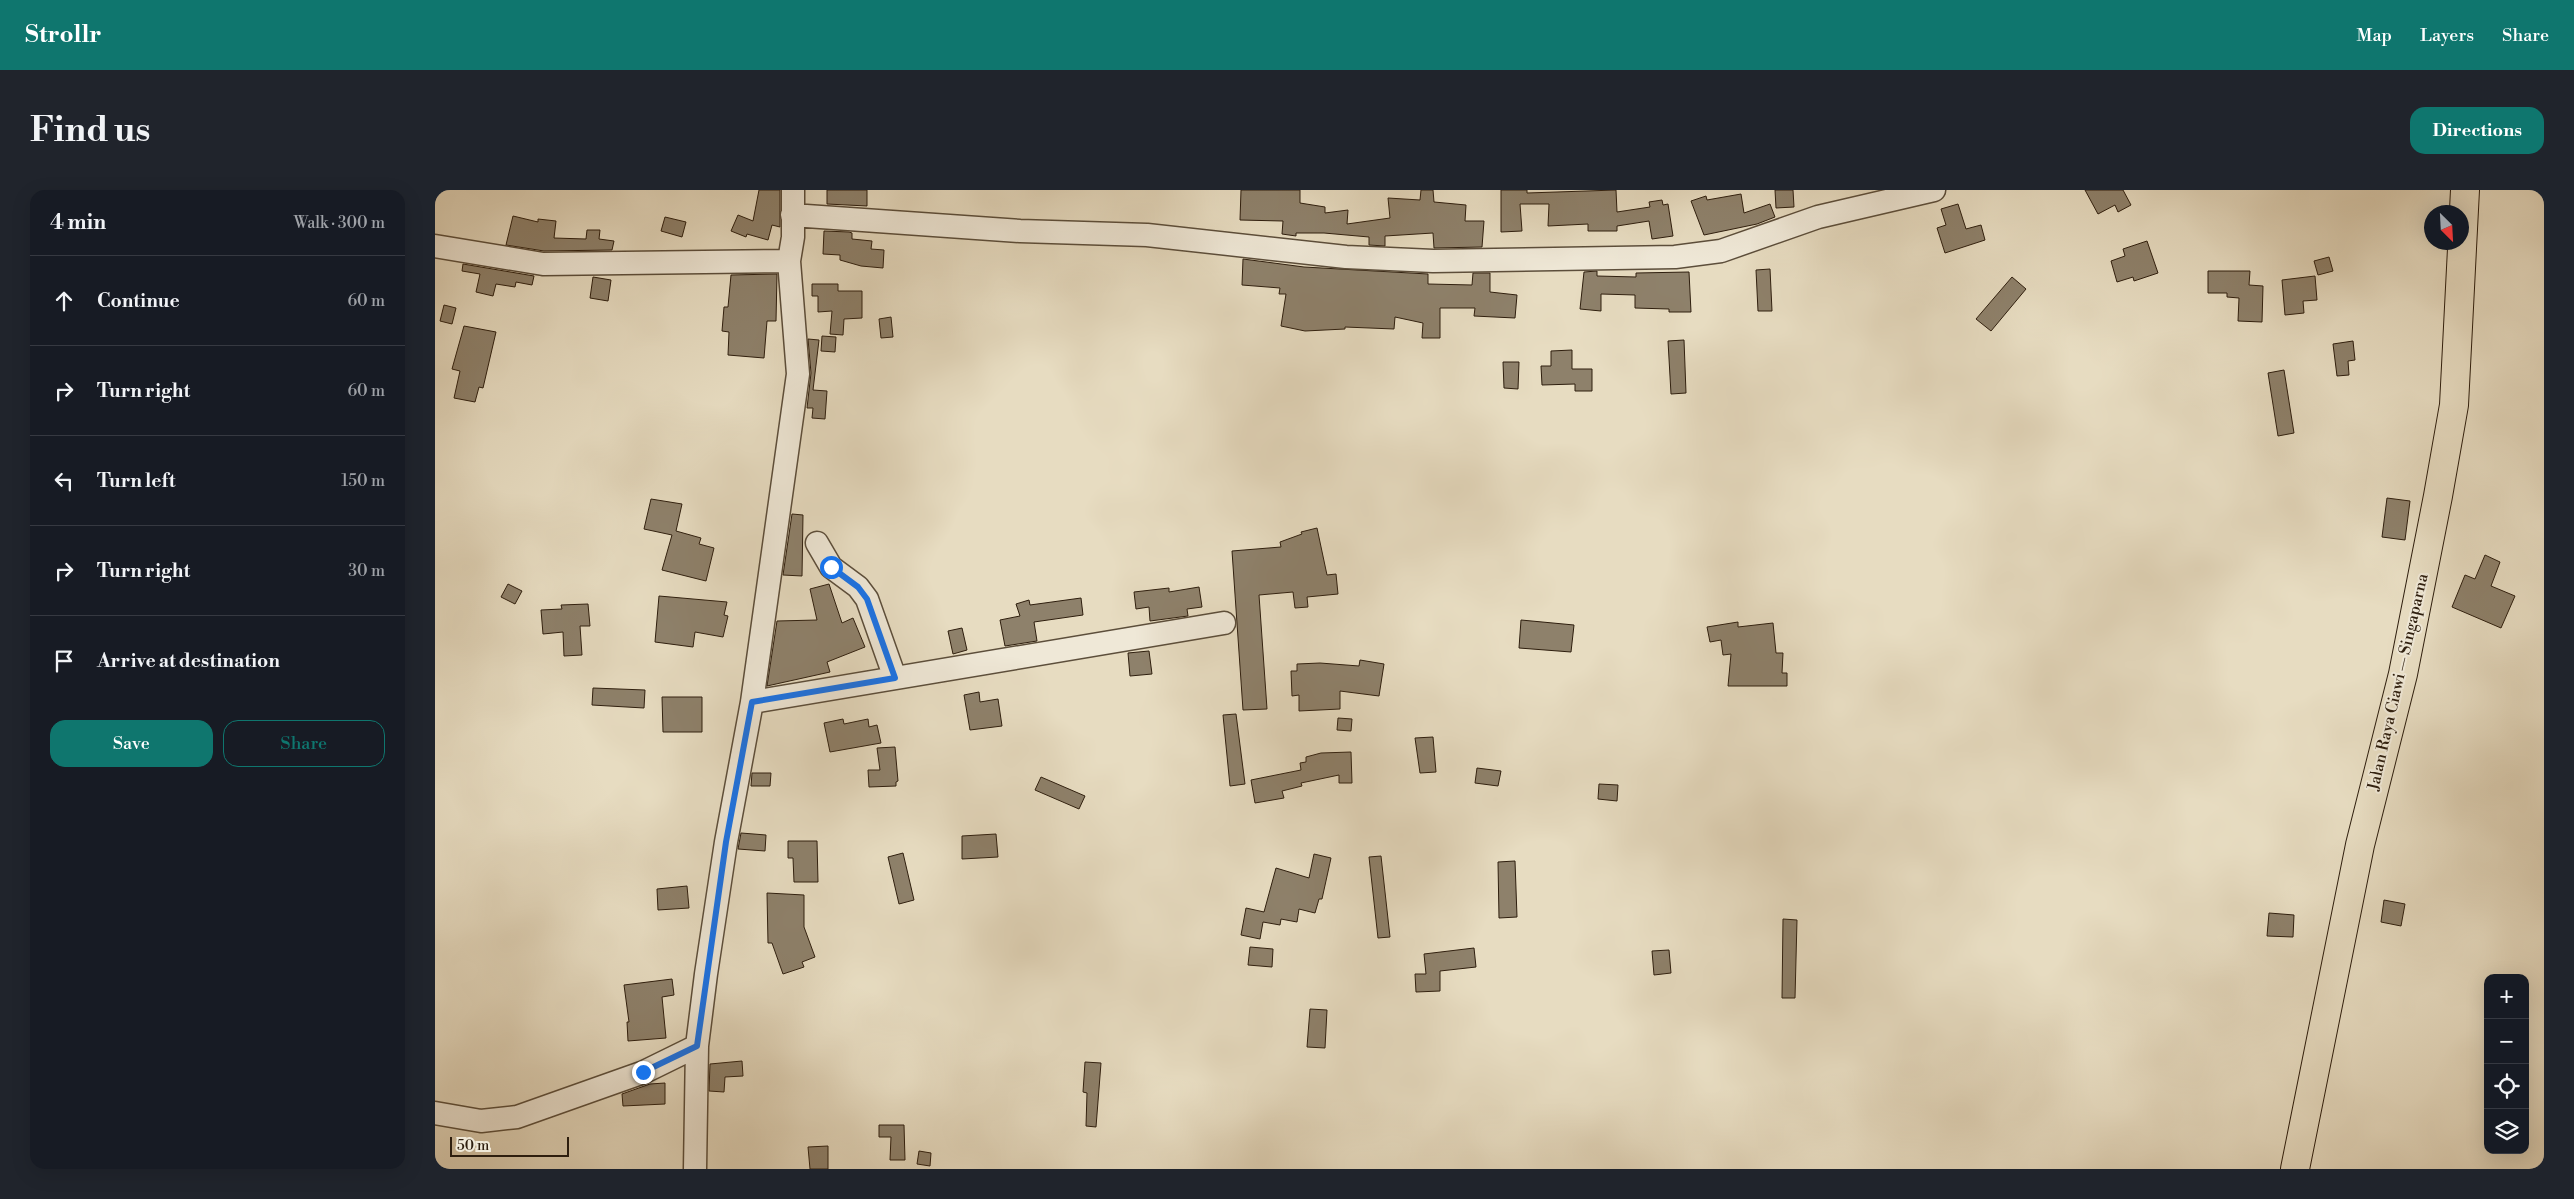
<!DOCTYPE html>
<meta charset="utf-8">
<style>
:root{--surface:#171b24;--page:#20242c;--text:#f1f3f6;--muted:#9ea1a6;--line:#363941;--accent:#0f766e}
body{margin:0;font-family:"Libre Bodoni",serif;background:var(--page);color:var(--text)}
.controls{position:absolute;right:15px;bottom:15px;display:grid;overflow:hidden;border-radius:10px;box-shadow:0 5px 20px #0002}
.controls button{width:45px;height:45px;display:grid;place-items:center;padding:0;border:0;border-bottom:1px solid var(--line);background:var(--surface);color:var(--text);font:25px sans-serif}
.compass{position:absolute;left:1989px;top:15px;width:45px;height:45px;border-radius:50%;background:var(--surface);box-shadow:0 5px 20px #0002;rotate:156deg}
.scale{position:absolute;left:15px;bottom:12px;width:119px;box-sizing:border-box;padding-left:5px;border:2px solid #2e1e0e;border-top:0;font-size:14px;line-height:18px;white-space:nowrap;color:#2e1e0e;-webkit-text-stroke:4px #efe8d7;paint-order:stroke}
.stop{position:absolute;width:15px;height:15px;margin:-11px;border:4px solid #1a73e8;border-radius:50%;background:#fff}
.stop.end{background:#1a73e8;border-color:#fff;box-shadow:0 1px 5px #0008}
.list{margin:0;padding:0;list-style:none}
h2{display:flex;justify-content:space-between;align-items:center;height:65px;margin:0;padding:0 20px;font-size:21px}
h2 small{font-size:16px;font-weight:400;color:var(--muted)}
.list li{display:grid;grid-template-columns:32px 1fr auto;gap:15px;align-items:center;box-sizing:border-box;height:90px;padding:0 20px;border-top:1px solid var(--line)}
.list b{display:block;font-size:19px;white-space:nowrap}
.list em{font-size:16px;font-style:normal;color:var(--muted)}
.actions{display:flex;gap:10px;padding:15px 20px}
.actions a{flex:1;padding:11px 0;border:1px solid var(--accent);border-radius:15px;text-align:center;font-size:18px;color:var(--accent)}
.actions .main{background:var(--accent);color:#fff}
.icon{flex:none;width:28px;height:28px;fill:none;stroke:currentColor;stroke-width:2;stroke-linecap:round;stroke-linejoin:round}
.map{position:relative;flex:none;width:2109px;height:979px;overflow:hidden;border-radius:15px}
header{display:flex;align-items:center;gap:30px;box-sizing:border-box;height:70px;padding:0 25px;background:var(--accent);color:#fff}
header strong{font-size:24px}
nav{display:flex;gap:28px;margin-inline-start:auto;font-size:18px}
.intro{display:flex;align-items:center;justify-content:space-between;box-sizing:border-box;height:120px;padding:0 30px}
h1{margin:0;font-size:35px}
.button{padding:12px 22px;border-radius:15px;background:var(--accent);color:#fff;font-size:18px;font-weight:700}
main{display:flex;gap:30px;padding:0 30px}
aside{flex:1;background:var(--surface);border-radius:15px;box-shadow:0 5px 20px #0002}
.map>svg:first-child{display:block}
.building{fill:#8e816b;stroke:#2e1e0e}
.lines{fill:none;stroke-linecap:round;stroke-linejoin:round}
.minor-casing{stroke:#5c4e3b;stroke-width:25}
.major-casing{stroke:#2e1e0e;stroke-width:30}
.minor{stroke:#efe8d7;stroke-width:22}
.major{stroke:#e7dcc1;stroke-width:28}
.route{stroke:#1a73e8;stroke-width:6}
.labels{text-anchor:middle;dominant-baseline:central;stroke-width:4;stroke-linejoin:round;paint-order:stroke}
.street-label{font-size:16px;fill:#2e1e0e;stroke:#efe8d7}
</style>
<header>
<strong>Strollr</strong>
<nav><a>Map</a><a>Layers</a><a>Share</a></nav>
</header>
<div class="intro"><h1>Find us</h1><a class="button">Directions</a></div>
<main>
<aside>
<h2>4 min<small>Walk · 300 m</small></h2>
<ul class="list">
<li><svg class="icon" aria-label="ahead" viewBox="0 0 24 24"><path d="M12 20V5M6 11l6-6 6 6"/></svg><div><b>Continue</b></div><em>60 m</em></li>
<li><svg class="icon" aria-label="right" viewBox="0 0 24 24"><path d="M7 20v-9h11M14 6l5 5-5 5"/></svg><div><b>Turn right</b></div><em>60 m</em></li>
<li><svg class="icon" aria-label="left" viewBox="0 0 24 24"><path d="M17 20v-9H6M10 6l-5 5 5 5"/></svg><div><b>Turn left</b></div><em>150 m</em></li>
<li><svg class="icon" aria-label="right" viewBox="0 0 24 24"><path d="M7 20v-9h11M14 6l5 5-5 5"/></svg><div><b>Turn right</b></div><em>30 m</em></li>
<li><svg class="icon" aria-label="arrive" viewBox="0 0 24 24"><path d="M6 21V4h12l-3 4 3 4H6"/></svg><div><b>Arrive at destination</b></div></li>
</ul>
<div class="actions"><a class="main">Save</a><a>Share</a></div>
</aside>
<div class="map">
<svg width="2109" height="979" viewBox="0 0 2109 979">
<rect width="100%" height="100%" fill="#e7dcc1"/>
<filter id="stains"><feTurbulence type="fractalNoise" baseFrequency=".004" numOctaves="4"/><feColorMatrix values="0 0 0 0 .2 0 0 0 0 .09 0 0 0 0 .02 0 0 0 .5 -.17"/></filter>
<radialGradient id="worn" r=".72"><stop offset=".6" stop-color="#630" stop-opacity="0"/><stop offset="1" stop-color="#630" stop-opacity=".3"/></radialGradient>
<path class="building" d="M324,0H345V37L337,35L333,50L312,44L311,47L296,41L303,25L318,31Z
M392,0H432V16L392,14Z
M806,0H865V13L890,17V23L913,20L912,34L955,28L953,8L985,10L986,0H998L999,12L1031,15L1030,31H1049L1047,57L999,58L998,43L950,46V56L934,55V47L889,43H861V46L847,44L848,31L805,30Z
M1066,0H1092V3L1181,0L1182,22L1215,17L1214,12L1227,10L1228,15L1233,14L1238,46L1217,49L1214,31L1182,36V41H1153V34L1113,36L1114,14H1085L1087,41L1066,42Z
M1340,0H1358L1359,17L1341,18Z
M1650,0H1688L1696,15L1683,22L1680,15L1663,24Z
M1306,4L1309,23L1335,14L1340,27L1322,34L1269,45L1256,11L1271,6L1272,10Z
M1523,14L1531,39L1546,35L1550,50L1510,63L1502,38L1511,35L1506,19Z
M78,26L103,32V29L121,31L119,48L151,49L152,40H165L164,49L179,51L177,60L109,61L71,55Z
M230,27L251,32L247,47L226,41Z
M389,41L414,42L417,43V49L437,51L436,59L449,60L448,78L426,76L405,70V65L388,64Z
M1712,51L1723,83L1699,91L1698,87L1682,92L1676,71L1690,66L1688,59Z
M1894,67L1898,81L1883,85L1879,71Z
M808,69L869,77L993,84V94L1037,95L1038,83H1055V102L1082,105L1080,128L1039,126L1040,118H1005V148H987L988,133L960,127L959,139L910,137V139L870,141L846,136L851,104H844L845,98L807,95Z
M28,74L99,86L97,95L81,92L80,97L61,94L58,106L41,102L45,84L27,81Z
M1335,79L1337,121H1323L1321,80Z
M1162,81V86L1201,87V83L1254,82L1256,122H1234V119L1200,118V105L1166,104V121L1145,119L1149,82Z
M1773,81H1815L1814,95L1828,96L1827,132L1803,131L1804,108L1792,107V103H1773Z
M342,84L341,131H332L329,168L293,165L294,142L287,141L289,117H293L296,85Z
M1880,86L1882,110L1868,111L1869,123L1850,125L1847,90Z
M158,87L176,90L173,111L155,108Z
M1577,87L1591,99L1556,141L1541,129Z
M377,94H403V101H427V128L409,129L408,145L395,144L397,121L383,122V106H377Z
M9,115L21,118L17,134L5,131Z
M456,127L458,147L446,148L444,129Z
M29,136L61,142L48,198L44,197L40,212L19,208L25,181L17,179Z
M387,146L401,147L400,162L386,161Z
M373,149L384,150L378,200L392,201L390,229L377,228L378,218H372L376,183Z
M1249,150L1251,203L1236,204L1233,151Z
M1918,151L1920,170L1913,171L1914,185L1902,186L1898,154Z
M1137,160V179H1157V201H1140V194L1107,195L1106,176H1116V161Z
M1068,172H1084L1083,199L1069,198Z
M1849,180L1859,243L1843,246L1833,183Z
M1952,308L1975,311L1970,350L1947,347Z
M216,309L247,314L241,341L266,348L264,354L279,358L271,391L227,380L237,345L209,339Z
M357,324L368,325L367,386L348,385Z
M882,338L892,385L901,384L903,404L872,407L873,417L860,418L858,402L824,405L832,519L808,520L797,361L846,357L845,352L867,344L866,342Z
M2050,365L2065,372L2056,396L2080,406L2066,438L2017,417L2030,385L2040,389Z
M73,394L87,401L80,414L66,407Z
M394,394L407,433L418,428L430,457L392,472L395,482L332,496L342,431L382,430L375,399Z
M764,397L767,417L752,419L753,426L715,431L714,417L701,419L699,402L734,398V402Z
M224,406L292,412L289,425L293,426L288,447L260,442L258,457L220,452Z
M646,408L648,425L599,432L602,451L570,456L565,430L585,426L581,414L594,410L595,415Z
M153,414L155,436H145L147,465L129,466L128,442L108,444L106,420L127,419L126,415Z
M1086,430L1139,435L1136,462L1084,458Z
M1303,432V437L1338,433L1341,463H1348L1347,483H1352V496H1293L1296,464L1288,465L1286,450L1275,452L1272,437Z
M527,438L532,460L518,464L513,441Z
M714,461L717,484L695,486L693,463Z
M925,470L949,474L944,506L905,501V519L864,521V505L857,506L856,481H862V474L885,473L924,476Z
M158,498L210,500L209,518L157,515Z
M544,502L545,512L563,509L567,536L535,540L529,505Z
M227,507H267V542H228Z
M801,524L810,594L795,596L788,525Z
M903,528L917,529L916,541L902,540Z
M408,529L409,534L433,529L434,537L442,535L446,553L395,562L389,533Z
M998,547L1001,582L985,583L980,548Z
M460,557L463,591L461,592V596L434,597L433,580H445L442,558Z
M916,562L917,593H904V585L866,593L867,596L847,601L849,608L820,613L816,590L866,580L865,573L871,572V567L886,563Z
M1042,578L1066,581L1063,596L1040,593Z
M317,583H336L335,596H316Z
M606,587L650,606L644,619L600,600Z
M1164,594L1183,595L1182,611L1163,609Z
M306,643L331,645L330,661L303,659Z
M561,644L563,667L527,669V646Z
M353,651H382L383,692H359L358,668H353Z
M468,663L479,710L464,714L453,667Z
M879,664L896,668L887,709H884L880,723L864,719L862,732L846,729L845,735L828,732L825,749L806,745L811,718L829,722L841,678L874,688Z
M946,666L955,747L943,748L934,667Z
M1080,671L1082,727L1064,728L1063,672Z
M252,696L254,718L223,720L222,699Z
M332,703L369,705V737L380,767L367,772L369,777L348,784L337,753H333Z
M1949,710L1970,714L1966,736L1946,732Z
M1834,723L1859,725L1858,747L1832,746Z
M1348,729L1362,730L1360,808H1347Z
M815,757L838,759L837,777L813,775Z
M1039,758L1041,777L1005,781V801L981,802L980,784H991L989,764Z
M1234,760L1236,783L1219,785L1217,761Z
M237,789L239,805L227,807L231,848L193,851L192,832H194L189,795Z
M875,819L892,820L890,858L872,857Z
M307,871L308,886L290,887L289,902L274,901L275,874Z
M650,872L666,873L661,937L651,936L652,903L648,902Z
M230,893V914L188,916L187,904L215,894Z
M444,935H469L470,970H455L456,947H444Z
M393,956V979H375L373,957Z
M484,961L496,963L495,976L482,974Z"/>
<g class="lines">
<g class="minor-casing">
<path id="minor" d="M357,25L585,41L712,45L911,67L998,71L1240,67L1286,61L1383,27L1499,0
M0,56L108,74L354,71
M382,353L396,377L423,397L432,409L460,488
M317,512L789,433
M0,923L46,931L82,927L209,882L262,856
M260,979L262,856L271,784L291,652L317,512L363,184L354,71L358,47V0"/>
</g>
<g class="major-casing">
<path id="major" d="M1860,979L1925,655L1968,484L2003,306L2019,215L2030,0"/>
</g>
<use href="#minor" class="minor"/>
<use href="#major" class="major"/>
</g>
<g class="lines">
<path class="route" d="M208,882L262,856L291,652L317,512L460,488L432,409L423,397L396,377"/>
</g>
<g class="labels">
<g class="street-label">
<text transform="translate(1963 492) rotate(-77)">Jalan Raya Ciawi — Singaparna</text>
</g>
</g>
<rect width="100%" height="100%" filter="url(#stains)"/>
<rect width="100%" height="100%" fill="url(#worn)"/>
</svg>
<div class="controls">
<button>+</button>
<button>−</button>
<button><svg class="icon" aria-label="locate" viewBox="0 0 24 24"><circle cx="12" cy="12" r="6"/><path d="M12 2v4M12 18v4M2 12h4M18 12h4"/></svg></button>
<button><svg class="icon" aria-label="layers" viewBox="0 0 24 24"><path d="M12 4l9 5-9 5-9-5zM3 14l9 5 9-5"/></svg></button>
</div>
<svg class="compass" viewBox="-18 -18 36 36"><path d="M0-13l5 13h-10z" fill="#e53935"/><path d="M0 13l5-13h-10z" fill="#9ea1a6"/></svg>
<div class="scale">50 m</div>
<div class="stop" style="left:396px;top:377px"></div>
<div class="stop end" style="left:208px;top:882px"></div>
</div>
</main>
